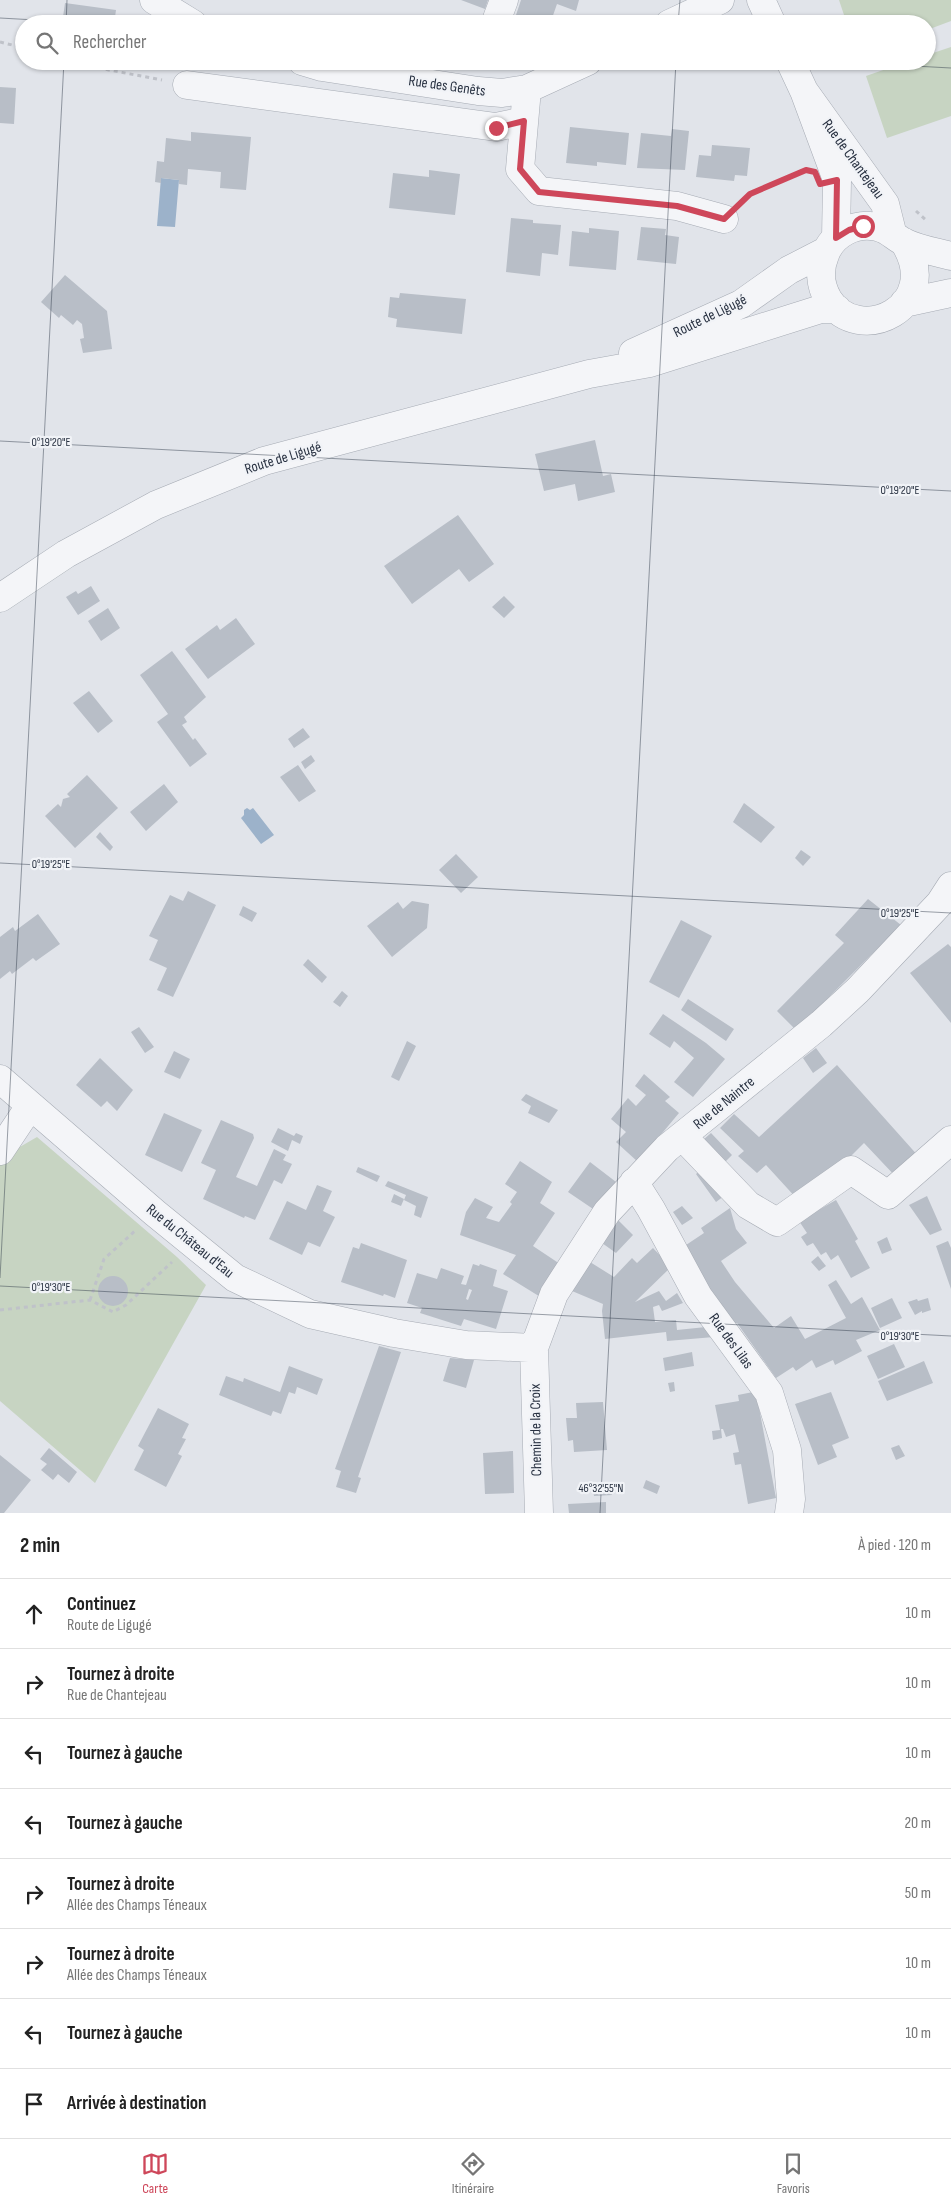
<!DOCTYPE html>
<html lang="fr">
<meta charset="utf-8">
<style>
:root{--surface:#fff;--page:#f2f2f2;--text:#222;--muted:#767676;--line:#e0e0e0;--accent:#ce475a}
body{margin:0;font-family:"Sofia Sans Condensed",sans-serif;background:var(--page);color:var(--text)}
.stop{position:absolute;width:15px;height:15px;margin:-11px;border:4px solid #ce475a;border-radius:50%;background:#fff}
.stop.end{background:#ce475a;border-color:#fff;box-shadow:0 1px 5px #0008}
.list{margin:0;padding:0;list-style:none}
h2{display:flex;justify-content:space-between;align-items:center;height:65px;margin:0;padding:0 20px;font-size:21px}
h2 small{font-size:16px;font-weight:400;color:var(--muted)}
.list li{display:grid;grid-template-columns:32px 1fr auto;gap:15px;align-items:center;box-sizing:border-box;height:70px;padding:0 20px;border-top:1px solid var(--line)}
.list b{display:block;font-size:19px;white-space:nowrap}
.list p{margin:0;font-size:16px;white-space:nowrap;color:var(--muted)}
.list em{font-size:16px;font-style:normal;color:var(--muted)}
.icon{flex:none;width:28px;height:28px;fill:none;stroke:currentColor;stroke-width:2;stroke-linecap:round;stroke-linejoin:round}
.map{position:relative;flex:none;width:951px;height:1513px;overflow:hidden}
.search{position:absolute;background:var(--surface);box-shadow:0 1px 4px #0004;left:15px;right:15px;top:15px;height:55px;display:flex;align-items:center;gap:12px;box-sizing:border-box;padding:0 18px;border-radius:28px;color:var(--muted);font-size:19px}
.sheet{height:625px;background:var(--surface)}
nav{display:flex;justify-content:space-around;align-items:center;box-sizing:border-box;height:70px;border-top:1px solid var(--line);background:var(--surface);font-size:14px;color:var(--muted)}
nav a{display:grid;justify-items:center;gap:2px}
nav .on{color:var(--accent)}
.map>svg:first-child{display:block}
.green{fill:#c7d4c2}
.water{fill:#9cb2ca}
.building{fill:#b8bec7;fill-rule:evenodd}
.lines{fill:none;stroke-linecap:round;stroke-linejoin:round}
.minor-casing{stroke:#a6abb4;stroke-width:29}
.path{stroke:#bfc2c9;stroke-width:3;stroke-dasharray:4 4;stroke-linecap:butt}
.minor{stroke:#f4f5f8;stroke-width:28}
.route{stroke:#ce475a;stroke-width:6}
.ticks{fill:none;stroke:#293242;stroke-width:1;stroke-opacity:0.45}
.labels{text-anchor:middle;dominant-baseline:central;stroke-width:4.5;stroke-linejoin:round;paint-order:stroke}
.street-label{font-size:15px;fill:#293242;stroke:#f1f3f7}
.ticks-label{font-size:12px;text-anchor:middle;fill:#293242;stroke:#f1f3f7;stroke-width:4.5;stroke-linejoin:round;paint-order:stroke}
</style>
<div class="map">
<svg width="951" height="1513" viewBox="0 0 951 1513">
<rect width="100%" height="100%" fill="#e1e4ea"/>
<path class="green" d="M839,0H951V21L927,30V24H847Z
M951,47V116L887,138L866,76L909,61H927V55Z
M37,1137L177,1257L206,1285L95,1483L0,1401V1165L6,1155Z"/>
<path class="water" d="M161,178L179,180L175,227L157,226Z
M247,808L250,810L253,808L274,835L261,844L241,818L244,815V810Z"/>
<path class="building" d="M461,0H488L485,9Z
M521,0H579L576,11L557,4L550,24H513Z
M65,3L116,10L114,24H62Z
M0,87L16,88L14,124L0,123Z
M570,127L629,133L626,165L597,162V166L566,163Z
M672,129L689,131L685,170L637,168L641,133L671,136Z
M191,132L251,137L246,190L220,188L221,172L188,169L187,185L179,184V180L161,178V183L155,182L157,161L164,162L166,138L191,141Z
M712,145L750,148L747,176L735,175L734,181L696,177L699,155L711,156Z
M429,170L460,174L455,215L389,208L393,173L429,177Z
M511,218L533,220V223L561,225L558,255L542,253L540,276L506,272Z
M641,227L666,229L665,235L679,237L676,264L637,260Z
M589,228L619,231L616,270L569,266L572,231L589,233Z
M65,275L107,311L112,349L83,353L80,339L84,338L82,324L77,320L73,325L61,315L59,318L41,302Z
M400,293L466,299L462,334L396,327L397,319L388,317L390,297L399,298Z
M595,440L603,476L611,474L615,492L578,501L575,484L544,491L535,454Z
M458,515L494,564L469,582L459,569L412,604L384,566Z
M91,586L100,601L78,615L66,597L76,591L78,594Z
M504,596L515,607L504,618L492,607Z
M108,608L120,628L101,641L88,621Z
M236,618L255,644L208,679L185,649L217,625L220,630Z
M172,651L206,697L184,717L187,722L182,725L193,740L195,738L207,754L190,767L157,722L168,714L140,675Z
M89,691L113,721L98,733L73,703Z
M303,728L310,737L294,748L288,739Z
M311,755L315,761L305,769L301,762Z
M298,765L316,791L299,802L280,777Z
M87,775L118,808L75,848L45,816L58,804L61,807L63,799L70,797L67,794Z
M164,784L178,802L146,831L130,812Z
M744,803L775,827L761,843L733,822Z
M100,832L113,847L110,851L96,837Z
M801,850L811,857L803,866L795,858Z
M456,854L478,877L461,893L439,870Z
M188,891L216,905L173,997L157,990L167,968L149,960L158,940L149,936L170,895L183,901Z
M868,899L901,925L796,1030L777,1011L844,943L835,935Z
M412,901L429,904L427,928L392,957L367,926L398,902L403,909Z
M243,906L257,913L252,922L239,915Z
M38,914L60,944L36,961L33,958L12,974L10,971L0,979V937L13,927L15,931Z
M681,920L712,936L679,998L649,982Z
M948,944L951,947V1023L910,973Z
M308,959L327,977L322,983L303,965Z
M342,991L348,996L340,1007L333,1002Z
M688,999L734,1029L726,1041L681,1010Z
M663,1014L706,1043L725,1059L693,1097L674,1082L694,1058L674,1041L670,1048L649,1034Z
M139,1027L154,1047L145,1053L131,1032Z
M407,1041L416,1046L399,1081L391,1077Z
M816,1048L827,1063L813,1073L803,1058Z
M174,1051L190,1059L180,1079L164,1072Z
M100,1058L133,1090L117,1111L107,1101L101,1107L76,1085Z
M837,1065L920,1158L897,1178L864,1143L843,1164L798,1200L766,1165L757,1173L738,1156L744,1151L720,1128L734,1114L759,1137Z
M644,1074L670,1097L665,1101L679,1113L638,1162L616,1142L626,1132L611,1119L628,1098L636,1106L646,1095L635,1086Z
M526,1094L558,1110L549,1123L528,1113L531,1106L521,1100Z
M164,1113L202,1130L182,1172L145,1155Z
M221,1120L253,1134L254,1138L236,1177L257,1186L274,1149L286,1155L283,1160L292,1164L282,1184L274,1180L255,1220L245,1216L244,1218L203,1199L216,1170L201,1163Z
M278,1128L294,1136L296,1133L303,1136L300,1144L292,1140L288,1151L271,1142Z
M711,1133L732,1155L720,1167L703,1140Z
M520,1161L552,1182L540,1203L555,1213L533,1246L563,1266L542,1298L503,1274L516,1255L460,1235L466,1212L475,1198L493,1207L486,1218L499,1222L512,1204L510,1202L517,1192L505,1184Z
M590,1162L620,1185L599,1213L568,1192Z
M358,1167L380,1176L377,1182L356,1172Z
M703,1168L724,1196L716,1202L696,1174Z
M388,1181L428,1197L421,1218L414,1215L416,1206L404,1200L406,1195L385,1186Z
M317,1185L332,1191L323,1211L335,1217L320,1247L308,1242L302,1255L269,1239L287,1201L306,1210Z
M394,1194L404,1199L401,1206L391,1202Z
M927,1196L942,1230L930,1235L909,1205Z
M836,1200L858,1239L855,1241L870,1268L851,1278L838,1255L831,1260L826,1252L821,1255L813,1243L807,1246L801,1237L807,1233L799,1221Z
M682,1206L693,1218L682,1225L673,1212Z
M730,1208L736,1229L747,1243L721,1261L735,1282L774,1328L791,1316L805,1339L846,1318L828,1285L836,1280L851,1304L862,1297L880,1330L856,1340L862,1351L835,1365L833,1360L816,1368L812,1360L796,1371L793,1367L776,1378L737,1323L732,1326L683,1247L704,1233L701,1228Z
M617,1219L633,1235L616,1253L602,1243Z
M887,1237L892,1250L882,1254L877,1242Z
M948,1241L951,1248V1289L936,1246Z
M361,1243L407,1260L395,1298L384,1294L383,1296L341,1282L353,1247L359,1249Z
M653,1248L671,1267L635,1302L659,1291L666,1301L677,1293L683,1303L662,1311L659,1305L653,1307L655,1322L676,1320L677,1330L706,1327L714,1337L667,1341L666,1332L605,1339L602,1311L603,1304L572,1291L590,1262L614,1277L632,1258L637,1263Z
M818,1256L826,1266L819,1271L811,1262Z
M473,1264L479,1266L480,1264L497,1270L493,1286L508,1291L496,1329L464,1319L461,1326L420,1313L422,1308L407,1303L417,1273L437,1279L441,1268L464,1276L461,1284L466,1285ZM469,1289L472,1290L468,1300L466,1299Z
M98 1291a15 15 0 1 1 30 0a15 15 0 1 1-30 0Z
M892,1298L902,1318L880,1328L871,1308Z
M928,1298L931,1310L922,1313V1311L915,1315L908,1302L917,1299L918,1301Z
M894,1344L905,1367L878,1379L867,1356Z
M379,1346L401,1352L358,1477L361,1478L356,1493L336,1487L341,1471L335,1469Z
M692,1352L694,1366L665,1371L663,1358Z
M450,1358L474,1360L466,1388L443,1381Z
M924,1361L933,1383L887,1401L878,1381Z
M289,1366L323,1379L317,1395L297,1387L295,1394L289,1392L281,1414L273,1411L271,1416L219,1395L226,1376L243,1382L244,1378L280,1392Z
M674,1382L675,1391L670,1392L668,1383Z
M753,1392L757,1397L776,1498L748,1504L741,1464L735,1465L733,1453L739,1452L735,1434L726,1437L723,1429H721L722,1438L713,1440L712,1431L720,1430L715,1405L739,1401L738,1395Z
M831,1392L849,1438L832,1445L837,1457L818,1465L795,1404Z
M603,1402L607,1450L574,1452L573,1440L568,1441L566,1418H577L576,1403Z
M158,1408L189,1424L182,1438L186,1439L178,1454L182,1456L166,1487L134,1470L144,1450L138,1446Z
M899,1445L905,1456L896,1460L891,1448Z
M49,1448L77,1472L69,1483L58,1474L53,1480L41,1470L47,1464L40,1459Z
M513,1451L514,1493L485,1494L483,1453Z
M0,1455L31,1480L4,1513H0Z
M646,1480L660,1486L657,1494L643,1488Z
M593,1487L611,1488L612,1495L594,1496Z
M606,1502V1513H569L568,1504Z"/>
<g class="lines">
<g class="minor-casing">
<path id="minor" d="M154,0L193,24
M761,0L772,24
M495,24L504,0
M669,24L720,0
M302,61L322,67L478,91L502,93L527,89L588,61
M790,61L804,91
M187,85L496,127L524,121
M527,89L520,169L539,191L677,206L724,219
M836,238L837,180L804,91L885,204L892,232
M904,242C945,307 858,348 828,299C820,285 819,269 825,255C832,234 856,222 877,227C888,229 894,237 904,242C917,249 936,252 951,256
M904,303L951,293
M633,353L741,304L789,270L826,251
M0,598L66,554L156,505L264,461L589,374L650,363L821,309H837
M0,1079L155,1213L235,1278L310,1314L394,1333L466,1345L534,1348
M683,1137L748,1205L777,1222L851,1170L888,1195L951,1140
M0,1151L30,1106
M634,1182L651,1209L698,1296L769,1393L787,1450L791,1499L789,1513
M539,1513L534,1348L554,1294L607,1212L667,1148L821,1024L858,990L940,903L951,886"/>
</g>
<path class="path" d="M0,42L24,48
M75,61L109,70L162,80
M743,201L750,194L806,170
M916,211L926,220
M90,1300L104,1259L136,1230
M0,1310L90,1300L113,1312L126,1305L172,1262"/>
<use href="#minor" class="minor"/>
</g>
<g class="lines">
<path class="route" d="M496,128L524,121L520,169L539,192L677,206L724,219L750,194L806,170L815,172L820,184L837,180L836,238L849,230L863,226"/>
</g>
<path class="ticks" d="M0,18L107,24M66,24L67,0M678,24L680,0M822,61L951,68M0,441L951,491M0,863L951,913M0,1278L64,61M0,1286L951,1336M600,1513L676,61"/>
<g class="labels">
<g class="street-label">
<text transform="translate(447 86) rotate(8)">Rue des Genêts</text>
<text transform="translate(853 159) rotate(54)">Rue de Chantejeau</text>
<text transform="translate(710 316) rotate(-26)">Route de Ligugé</text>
<text transform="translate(283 458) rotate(-17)">Route de Ligugé</text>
<text transform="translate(724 1103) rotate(-39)">Rue de Naintre</text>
<text transform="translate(190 1241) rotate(39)">Rue du Château d'Eau</text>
<text transform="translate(731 1341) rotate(54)">Rue des Lilas</text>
<text transform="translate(536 1430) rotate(-91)">Chemin de la Croix</text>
</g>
</g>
<g class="ticks-label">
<text x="51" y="446">0°19'20"E</text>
<text x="900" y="494">0°19'20"E</text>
<text x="51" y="868">0°19'25"E</text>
<text x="900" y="917">0°19'25"E</text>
<text x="51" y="1291">0°19'30"E</text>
<text x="900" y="1340">0°19'30"E</text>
<text x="601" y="1492">46°32'55"N</text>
</g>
</svg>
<div class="stop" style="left:863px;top:226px"></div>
<div class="stop end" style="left:496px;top:128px"></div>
<div class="search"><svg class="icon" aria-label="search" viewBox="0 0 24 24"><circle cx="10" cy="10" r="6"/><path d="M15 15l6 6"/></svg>Rechercher</div>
</div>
<section class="sheet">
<h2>2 min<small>À pied · 120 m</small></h2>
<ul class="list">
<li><svg class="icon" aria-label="ahead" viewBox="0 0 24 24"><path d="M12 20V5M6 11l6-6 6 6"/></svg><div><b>Continuez</b><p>Route de Ligugé</p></div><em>10 m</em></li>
<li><svg class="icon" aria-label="right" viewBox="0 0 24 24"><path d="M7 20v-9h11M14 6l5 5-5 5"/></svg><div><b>Tournez à droite</b><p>Rue de Chantejeau</p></div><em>10 m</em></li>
<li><svg class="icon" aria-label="left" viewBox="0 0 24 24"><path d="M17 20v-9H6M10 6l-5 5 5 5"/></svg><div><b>Tournez à gauche</b></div><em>10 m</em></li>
<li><svg class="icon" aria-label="left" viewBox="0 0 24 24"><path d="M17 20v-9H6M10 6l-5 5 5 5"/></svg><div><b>Tournez à gauche</b></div><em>20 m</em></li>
<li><svg class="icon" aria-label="right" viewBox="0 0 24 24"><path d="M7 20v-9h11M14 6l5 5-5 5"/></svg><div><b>Tournez à droite</b><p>Allée des Champs Téneaux</p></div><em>50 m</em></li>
<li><svg class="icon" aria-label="right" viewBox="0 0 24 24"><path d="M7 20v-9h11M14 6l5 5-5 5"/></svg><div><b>Tournez à droite</b><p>Allée des Champs Téneaux</p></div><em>10 m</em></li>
<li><svg class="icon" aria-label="left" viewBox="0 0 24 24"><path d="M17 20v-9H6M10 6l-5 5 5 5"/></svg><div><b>Tournez à gauche</b></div><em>10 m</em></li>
<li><svg class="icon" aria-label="arrive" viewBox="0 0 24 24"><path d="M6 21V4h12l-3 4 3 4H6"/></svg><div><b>Arrivée à destination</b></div></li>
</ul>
</section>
<nav>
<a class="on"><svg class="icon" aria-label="map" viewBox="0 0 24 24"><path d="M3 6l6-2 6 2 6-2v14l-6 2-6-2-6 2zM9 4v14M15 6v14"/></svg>Carte</a>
<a><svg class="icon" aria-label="directions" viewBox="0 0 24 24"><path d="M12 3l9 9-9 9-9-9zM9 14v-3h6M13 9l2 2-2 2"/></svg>Itinéraire</a>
<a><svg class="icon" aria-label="saved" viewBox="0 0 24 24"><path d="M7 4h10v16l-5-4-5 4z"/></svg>Favoris</a>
</nav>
